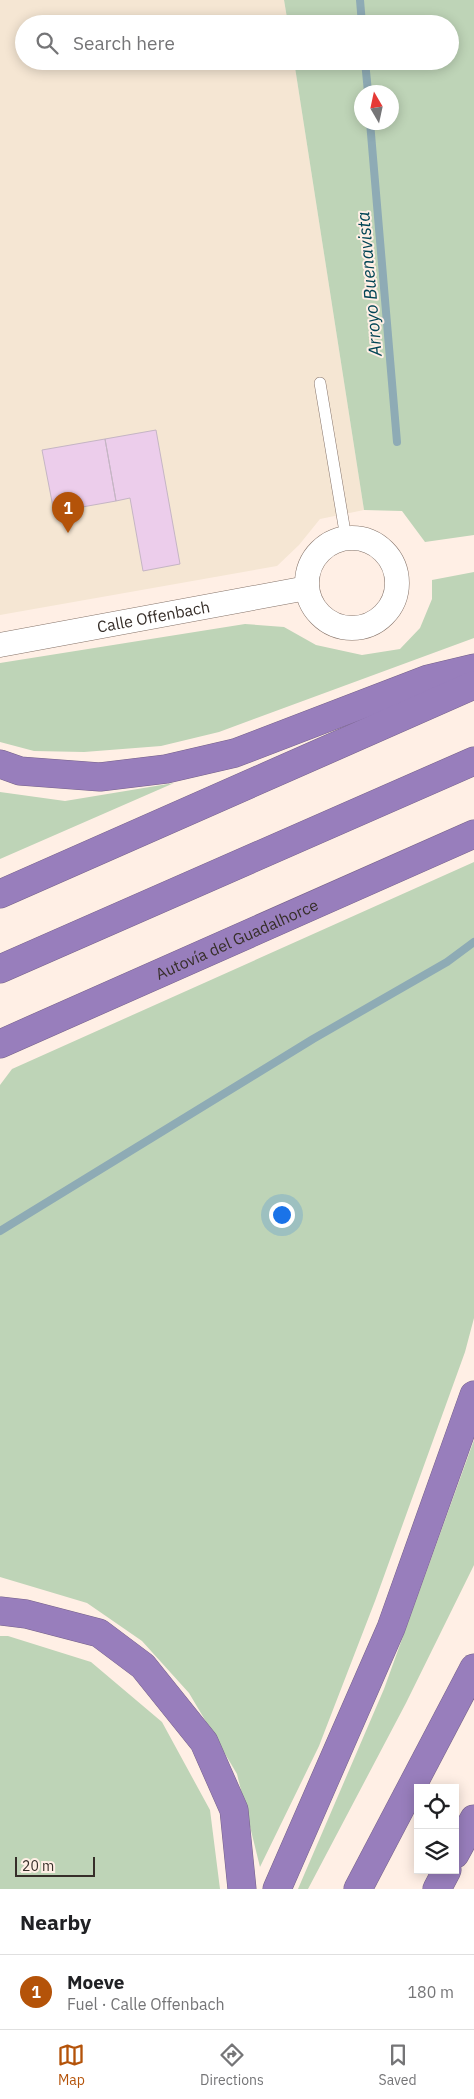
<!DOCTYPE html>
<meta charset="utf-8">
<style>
:root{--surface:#fff;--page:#f2f2f2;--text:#202124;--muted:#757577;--line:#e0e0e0;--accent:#b45309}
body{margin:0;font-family:"IBM Plex Sans",sans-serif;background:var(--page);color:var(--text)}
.controls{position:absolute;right:15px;bottom:15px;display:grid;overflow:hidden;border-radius:0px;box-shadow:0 2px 12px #0003}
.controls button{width:45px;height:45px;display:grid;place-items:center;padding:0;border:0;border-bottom:1px solid var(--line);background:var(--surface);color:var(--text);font:25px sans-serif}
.compass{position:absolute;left:354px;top:85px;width:45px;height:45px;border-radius:50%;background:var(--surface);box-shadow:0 2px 12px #0003;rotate:351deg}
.scale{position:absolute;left:15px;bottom:12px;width:80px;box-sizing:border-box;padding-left:5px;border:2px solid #362e29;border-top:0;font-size:14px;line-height:18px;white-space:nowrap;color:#362e29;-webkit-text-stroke:4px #ffefe5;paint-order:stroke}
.you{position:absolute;left:281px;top:1214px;width:18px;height:18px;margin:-12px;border:4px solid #fff;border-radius:50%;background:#1a73e8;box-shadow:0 0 0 8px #1a73e833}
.badge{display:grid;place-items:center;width:32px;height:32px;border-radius:50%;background:var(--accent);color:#fff;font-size:16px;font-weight:700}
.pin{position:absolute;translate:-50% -41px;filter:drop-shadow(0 1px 2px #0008)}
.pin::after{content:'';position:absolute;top:26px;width:18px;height:15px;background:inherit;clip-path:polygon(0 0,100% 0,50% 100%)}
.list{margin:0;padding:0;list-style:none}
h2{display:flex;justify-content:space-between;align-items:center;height:65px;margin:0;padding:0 20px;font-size:21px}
h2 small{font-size:16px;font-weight:400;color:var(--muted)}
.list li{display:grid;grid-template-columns:32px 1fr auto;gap:15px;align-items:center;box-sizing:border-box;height:75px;padding:0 20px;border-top:1px solid var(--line)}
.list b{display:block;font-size:19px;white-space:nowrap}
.list p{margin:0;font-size:16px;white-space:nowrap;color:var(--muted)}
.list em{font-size:16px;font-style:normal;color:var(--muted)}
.icon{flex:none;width:28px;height:28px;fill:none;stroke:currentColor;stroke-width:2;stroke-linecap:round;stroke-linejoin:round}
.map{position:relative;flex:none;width:474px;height:1889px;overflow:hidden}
.search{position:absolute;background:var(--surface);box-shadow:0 2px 12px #0003;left:15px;right:15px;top:15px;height:55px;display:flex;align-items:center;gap:12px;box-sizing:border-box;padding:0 18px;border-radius:28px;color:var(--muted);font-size:19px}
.sheet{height:140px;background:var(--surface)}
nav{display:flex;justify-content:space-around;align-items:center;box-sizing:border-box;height:70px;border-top:1px solid var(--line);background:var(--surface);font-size:14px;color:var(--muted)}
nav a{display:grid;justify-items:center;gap:2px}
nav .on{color:var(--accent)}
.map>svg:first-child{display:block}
.industrial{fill:#f5e6d3}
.green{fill:#bed4b7;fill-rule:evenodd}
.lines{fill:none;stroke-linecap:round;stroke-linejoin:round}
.stream{stroke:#8eabb5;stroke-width:8}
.building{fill:#eccdeb;stroke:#c5b5c4}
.service-casing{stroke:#857369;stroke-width:12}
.minor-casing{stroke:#857369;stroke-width:25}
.motorway-casing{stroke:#766289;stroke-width:29}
.service{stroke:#fff;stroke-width:11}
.minor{stroke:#fff;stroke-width:24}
.motorway{stroke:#987ebc;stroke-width:28}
.labels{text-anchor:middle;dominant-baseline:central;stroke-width:4;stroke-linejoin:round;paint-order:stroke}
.street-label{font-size:16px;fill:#362e29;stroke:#ffefe5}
.water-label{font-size:18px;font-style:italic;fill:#024555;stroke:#ffefe5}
</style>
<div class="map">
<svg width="474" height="1889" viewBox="0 0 474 1889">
<rect width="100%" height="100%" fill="#ffefe5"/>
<path class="industrial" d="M0,0H284L288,24H24V61H294L364,510L320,519L299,545L277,566L0,615Z"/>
<path class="green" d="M284,0H474V535L425,542L402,511L364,510L294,61H450V24H288ZM362,92H392V122H362Z
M474,572V638L219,732L161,746L84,752L34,751L0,742V663L245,624L284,627L316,645L362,655L400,649L420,628L432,599V580Z
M174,783L0,859V792L65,801Z
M474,862V1318L465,1352L375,1601L319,1746L260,1867L237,1774L189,1693L142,1641L87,1603L0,1577V1085L12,1069Z
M474,1440V1565L406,1703L308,1889H298L384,1689Z
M0,1636H8L91,1662L162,1722L210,1810L220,1889H0Z"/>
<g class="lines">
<path class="stream" d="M360,0L362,24
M365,61L368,92
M370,122L397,442
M0,1231L313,1039L447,962L474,942"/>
</g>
<path class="building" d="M156,430L180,564L143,571L130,498L116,501L105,439Z
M105,439L116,501L54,512L42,450Z"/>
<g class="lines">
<g class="service-casing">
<path id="service" d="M320,383L346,538"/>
</g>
<g class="minor-casing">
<g id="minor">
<circle cx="352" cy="583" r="45"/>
<path id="s1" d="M0,645L307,588"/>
</g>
</g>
<g class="motorway-casing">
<g id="motorway">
<path d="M0,764L20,771L100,777L166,769L235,753L428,679L474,668"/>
<path d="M0,894L474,685"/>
<path d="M0,969L474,761"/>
<path id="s2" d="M0,1044L474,834"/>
<path d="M0,1611L26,1614L99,1633L143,1666L204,1742L234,1810L242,1889"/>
<path d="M455,1854L474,1819"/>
<path d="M277,1889L391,1628L474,1395"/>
<path d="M358,1889L474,1668"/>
<path d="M437,1889L447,1870"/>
</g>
</g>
<use href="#service" class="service"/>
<use href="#minor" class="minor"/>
<use href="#motorway" class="motorway"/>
</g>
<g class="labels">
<g class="street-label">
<text stroke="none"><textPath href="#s1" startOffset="156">Calle Offenbach</textPath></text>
<text stroke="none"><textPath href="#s2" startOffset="259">Autovía del Guadalhorce</textPath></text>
</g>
<g class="water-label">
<text transform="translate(369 284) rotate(-95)">Arroyo Buenavista</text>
</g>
</g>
</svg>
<div class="controls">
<button><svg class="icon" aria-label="locate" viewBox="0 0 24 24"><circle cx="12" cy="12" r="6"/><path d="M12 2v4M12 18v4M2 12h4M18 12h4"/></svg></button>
<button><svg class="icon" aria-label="layers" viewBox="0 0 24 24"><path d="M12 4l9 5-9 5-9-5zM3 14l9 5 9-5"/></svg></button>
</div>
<svg class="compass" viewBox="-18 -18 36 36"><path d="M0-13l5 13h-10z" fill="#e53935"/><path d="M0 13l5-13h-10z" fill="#757577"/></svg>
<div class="scale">20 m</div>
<div class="you"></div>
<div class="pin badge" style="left:68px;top:533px">1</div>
<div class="search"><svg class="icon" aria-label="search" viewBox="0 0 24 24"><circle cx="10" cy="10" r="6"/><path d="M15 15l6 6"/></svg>Search here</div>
</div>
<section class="sheet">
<h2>Nearby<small></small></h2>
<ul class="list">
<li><span class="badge">1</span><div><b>Moeve</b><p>Fuel · Calle Offenbach</p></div><em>180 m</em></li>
</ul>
</section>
<nav>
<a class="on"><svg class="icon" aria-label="map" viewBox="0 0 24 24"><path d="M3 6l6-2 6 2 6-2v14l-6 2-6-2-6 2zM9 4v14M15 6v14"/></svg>Map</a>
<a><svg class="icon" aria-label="directions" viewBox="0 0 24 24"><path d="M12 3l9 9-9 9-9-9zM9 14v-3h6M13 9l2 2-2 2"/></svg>Directions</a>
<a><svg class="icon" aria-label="saved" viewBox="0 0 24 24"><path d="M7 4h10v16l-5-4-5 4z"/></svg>Saved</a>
</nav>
